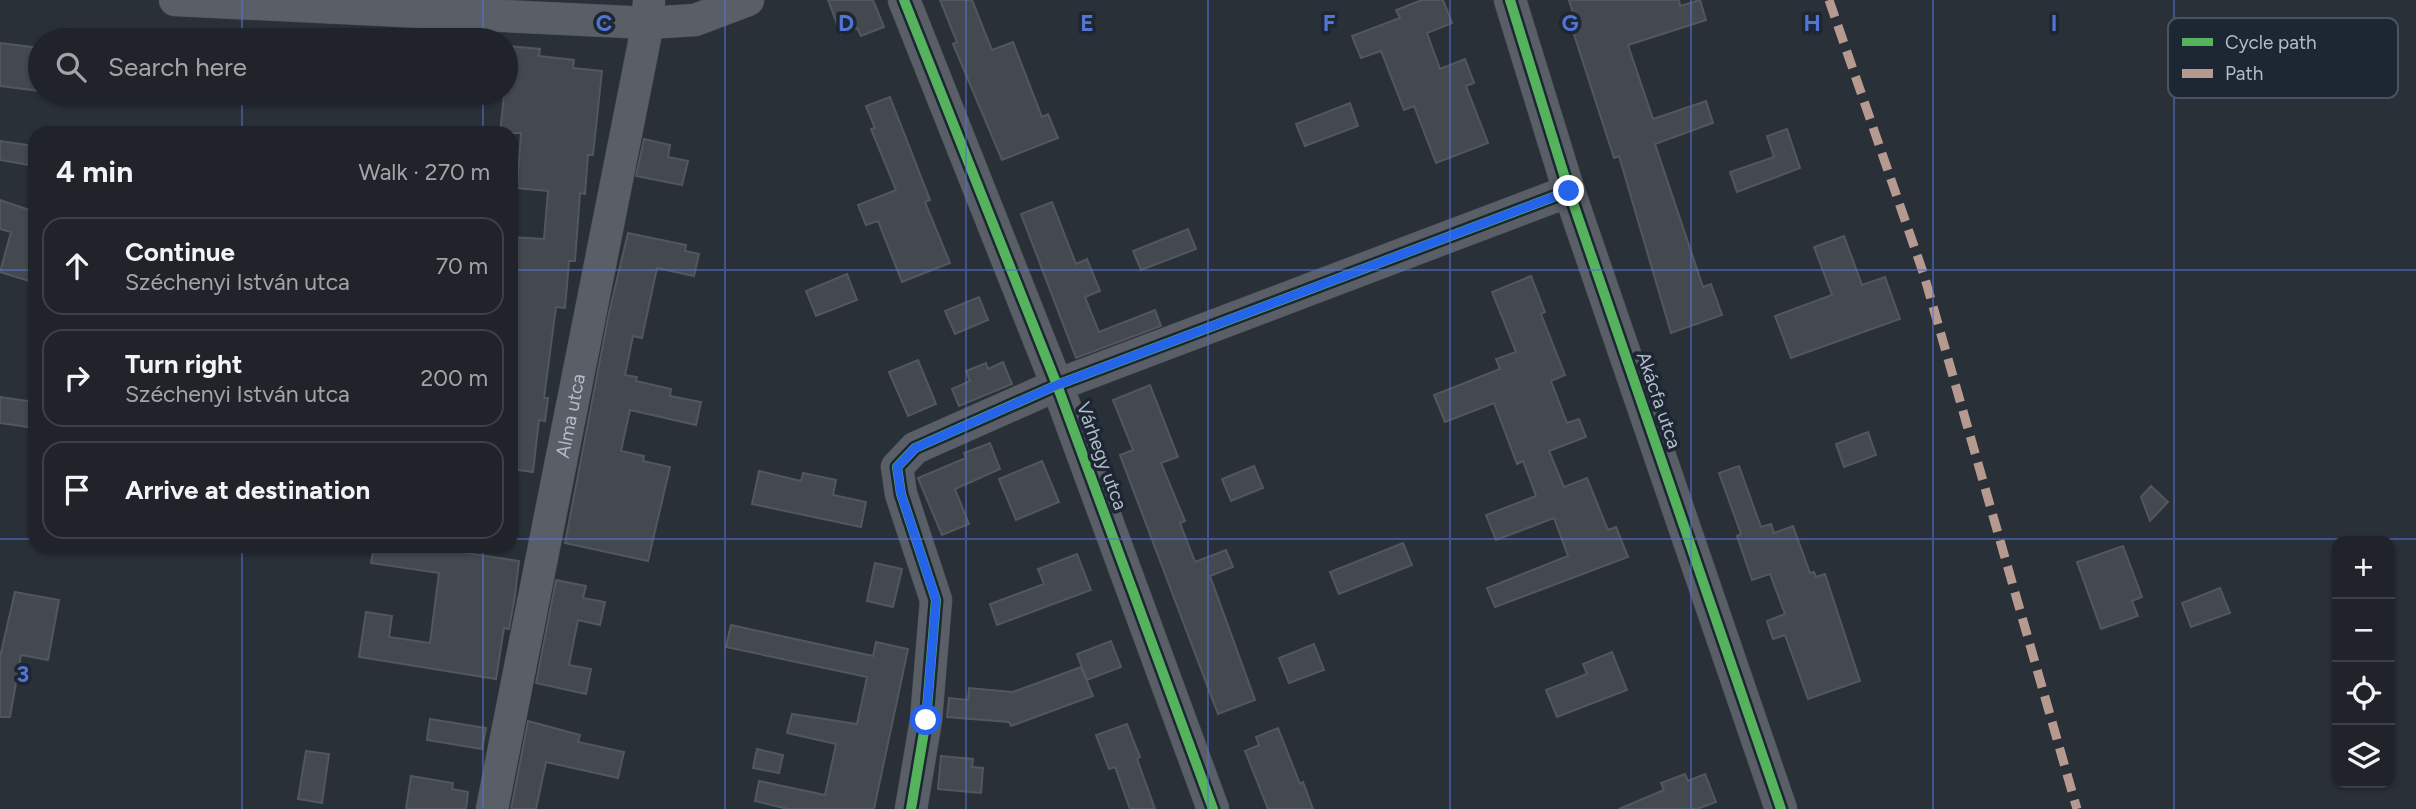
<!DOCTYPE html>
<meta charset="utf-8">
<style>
:root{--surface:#20242a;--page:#282c32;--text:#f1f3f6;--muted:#a2a4a8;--line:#3d4147}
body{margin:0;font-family:Figtree,sans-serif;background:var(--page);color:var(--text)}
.controls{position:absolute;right:21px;bottom:21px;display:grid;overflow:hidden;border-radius:14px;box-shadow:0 2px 5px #0004}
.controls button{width:63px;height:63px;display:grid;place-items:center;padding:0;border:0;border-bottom:2px solid var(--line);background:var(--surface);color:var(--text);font:35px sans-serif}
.stop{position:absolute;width:21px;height:21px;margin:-16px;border:5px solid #2563eb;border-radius:50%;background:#fff}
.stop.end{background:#2563eb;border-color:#fff;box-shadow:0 2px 7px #0008}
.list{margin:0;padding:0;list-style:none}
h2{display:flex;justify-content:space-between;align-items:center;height:91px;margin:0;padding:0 28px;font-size:30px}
h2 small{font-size:23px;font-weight:400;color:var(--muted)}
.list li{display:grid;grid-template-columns:46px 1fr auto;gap:21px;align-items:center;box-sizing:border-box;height:98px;margin:0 14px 14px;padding:0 14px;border:2px solid var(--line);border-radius:21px}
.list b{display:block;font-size:26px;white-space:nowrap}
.list p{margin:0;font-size:23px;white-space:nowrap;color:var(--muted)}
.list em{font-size:23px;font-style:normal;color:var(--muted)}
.icon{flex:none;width:38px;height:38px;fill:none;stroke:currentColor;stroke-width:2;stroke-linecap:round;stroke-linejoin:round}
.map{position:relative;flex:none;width:2416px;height:809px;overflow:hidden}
.search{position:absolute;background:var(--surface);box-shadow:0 2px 5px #0004;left:28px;top:28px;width:490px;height:77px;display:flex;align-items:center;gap:18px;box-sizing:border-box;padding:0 24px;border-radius:38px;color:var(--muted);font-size:26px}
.panel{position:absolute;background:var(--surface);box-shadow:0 2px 5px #0004;left:28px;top:126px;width:490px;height:427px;border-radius:21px}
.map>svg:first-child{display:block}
.building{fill:#444950;stroke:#52575f;stroke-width:2}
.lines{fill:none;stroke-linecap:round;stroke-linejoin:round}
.minor-casing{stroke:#484c53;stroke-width:33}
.minor{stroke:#5a5e66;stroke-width:32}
.quiet{stroke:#b69a8f;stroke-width:9;stroke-dasharray:18 9;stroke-linecap:butt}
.cycleway-casing{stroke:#1d2633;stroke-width:15}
.cycleway{stroke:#56b35d;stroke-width:10}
.route{stroke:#2563eb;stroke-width:9}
.grid{fill:none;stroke:#5274d3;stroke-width:2;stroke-opacity:0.55}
.labels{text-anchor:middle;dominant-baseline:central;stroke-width:7;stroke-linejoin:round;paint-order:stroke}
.street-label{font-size:19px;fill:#b4bcc9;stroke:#1d2633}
.key{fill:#1d2633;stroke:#4a5360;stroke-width:2}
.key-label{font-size:19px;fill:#b4bcc9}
.grid-label{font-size:23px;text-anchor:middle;font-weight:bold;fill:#5274d3;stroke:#1d2633;stroke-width:7;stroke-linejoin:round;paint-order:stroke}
</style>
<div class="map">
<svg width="2416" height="809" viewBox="0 0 2416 809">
<rect width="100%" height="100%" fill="#2a3038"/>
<path class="building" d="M828,0H873L884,27L861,36L857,28L841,34Z
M940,0H972L992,50L1013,42L1042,117L1048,114L1058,138L1002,160L953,44L957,42Z
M1422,0H1443L1452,23L1427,33L1440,69L1465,59L1474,83L1466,86L1488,143L1436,163L1414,106L1404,110L1381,51L1361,58L1352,36L1400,18L1396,10Z
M1569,0H1679L1680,6L1700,0L1706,20L1628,45L1653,119L1706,101L1713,123L1655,144L1703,287L1711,284L1722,315L1671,333L1619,156L1614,158L1571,25L1576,23Z
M0,43L40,48V91L0,86Z
M509,46L540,49L539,56L574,60L573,68L602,71L593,155H588L585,194L580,193L575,261H569L565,308L556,307L544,398H548L545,421L539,420L533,472L511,469V237L544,239L548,191L517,188L521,133H500Z
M890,97L930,200L925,202L950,263L902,282L878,221L866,225L858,205L896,190L871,129L875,128L866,106Z
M1350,103L1358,126L1305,146L1296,124Z
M1787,129L1800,168L1737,192L1730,172L1774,157L1767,136Z
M644,139L670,145L668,157L688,161L682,185L636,176Z
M0,141L35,146V166L0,160Z
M0,200L35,212V283L0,272L11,232L0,229Z
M1052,202L1076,264L1087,259L1100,291L1085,297L1099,332L1155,310L1161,326L1076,358L1021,214Z
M1188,229L1196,249L1141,270L1133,251Z
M628,233L686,245L685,251L699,254L694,276L657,268L642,338L633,336L625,375L637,377L636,381L671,389L670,396L701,402L696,425L630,410L621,451L644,456L643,461L670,467L648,561L565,543L609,313Z
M1844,236L1862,285L1885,277L1900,319L1791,358L1775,316L1832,295L1814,247Z
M847,274L857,300L816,316L806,291Z
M1531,276L1545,312L1541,314L1565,375L1551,381L1567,423L1579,419L1586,437L1549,451L1564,487L1587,478L1608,530L1616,527L1628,557L1495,607L1487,588L1568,556L1554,518L1496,540L1486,515L1536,496L1523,461L1517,464L1494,403L1445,422L1434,395L1500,369L1496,359L1516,352L1492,292Z
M979,297L988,320L955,334L945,311Z
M918,360L936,404L908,416L889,372Z
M1003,362L1012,384L959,406L952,389L970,381L966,371L986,363L988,369Z
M1150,385L1178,457L1161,463L1185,521L1180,523L1195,562L1226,550L1233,567L1210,576L1255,700L1218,714L1120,455L1133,450L1113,400Z
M0,397L35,402V428L0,423Z
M1868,432L1876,455L1844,467L1836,444Z
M990,443L1000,469L955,489L969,524L942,535L918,478L966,458L964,453Z
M1042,461L1059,502L1016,520L999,479Z
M1254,466L1263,488L1231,501L1222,479Z
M1739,466L1761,527L1771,524L1774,533L1793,526L1810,573L1814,572L1816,577L1825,574L1860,681L1808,699L1785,635L1773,639L1767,621L1785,614L1770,574L1752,580L1737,536L1741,534L1719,473Z
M759,471L801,481L803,473L836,480L833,495L866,502L861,527L752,504Z
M2151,486L2168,502L2150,521L2141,497Z
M1403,543L1412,565L1339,594L1330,572Z
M374,546H421L519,561L515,596L509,629L504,628L496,679L359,657L366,612L392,616L389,637L430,643L439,573L371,563Z
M2123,546L2142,597L2132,601L2138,616L2101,629L2077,562Z
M1077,554L1091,590L997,625L990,604L1044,584L1038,569Z
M875,563L902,569L893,607L867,601Z
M556,580L586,586L583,598L605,602L600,625L578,620L569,665L591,669L586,694L536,683Z
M2220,588L2230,613L2191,627L2182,603Z
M15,592L59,600L48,660L21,655L10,717H0V657Z
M731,625L873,656L876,642L908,649L874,809H788L755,801L759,781L825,795L836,744L787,733L792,714L857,724L867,677L726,647Z
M1111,641L1121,667L1087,680L1077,654Z
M1314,644L1324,670L1289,683L1279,658Z
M1612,652L1627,690L1557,717L1546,690L1587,674L1583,664Z
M1081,667L1093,696L1011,726L1009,722L947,717L949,698L968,700L969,688L1013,692Z
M430,719L486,728L482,749L427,740Z
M528,721L580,735L578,742L624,752L618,778L546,762L536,809H511Z
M1127,724L1140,757L1137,759L1155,809H1130L1115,767L1109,769L1096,735Z
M1278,728L1300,784L1303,782L1313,809H1268L1245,751L1259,745L1256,737Z
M757,749L783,755L779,773L753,768Z
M306,751L329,754L322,803L298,799Z
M941,756L973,759L972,767L983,768L981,793L938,789Z
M1685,774L1688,781L1705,774L1716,802L1697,809H1619L1664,790L1661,783Z
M411,776L453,783L452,789L468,792L466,809H406Z"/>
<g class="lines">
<g class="minor-casing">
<g id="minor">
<path d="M175,0L648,23L695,20L748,0"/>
<path d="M904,0L1057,385L1213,809"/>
<path d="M1510,0L1569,191L1781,809"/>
<path id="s1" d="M492,809L648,23L649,0"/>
<path d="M911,809L926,720L936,600L901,494L897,467L915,448L1057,385L1569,191"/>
</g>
</g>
<use href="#minor" class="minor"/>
<path class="quiet" d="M1829,0L1924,275L2077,809"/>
<g class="cycleway-casing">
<path id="cycleway" d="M904,0L1057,385L1213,809
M1510,0L1569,191L1781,809
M911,809L926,720L936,600L901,494L897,467L915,448L1057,385L1569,191"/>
</g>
<use href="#cycleway" class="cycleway"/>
</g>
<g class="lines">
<path class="route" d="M926,720L936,600L901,494L897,467L915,448L1057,385L1569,191"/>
</g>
<path class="grid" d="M242,0V40M483,0V40M725,0V809M966,0V809M1208,0V809M1450,0V809M1691,0V809M1933,0V809M2174,0V809M242,93V133M483,93V133M0,270H35M511,270H2416M0,539H35M511,539H2416M242,546V809M483,546V809"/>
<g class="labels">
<g class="street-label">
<text transform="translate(1659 400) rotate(71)">Akácfa utca</text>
<text stroke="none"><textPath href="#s1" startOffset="401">Alma utca</textPath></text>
<text transform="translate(1102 456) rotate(70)">Várhegy utca</text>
</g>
</g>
<rect x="2168" y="18" width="230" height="80" rx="10" class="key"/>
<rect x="2182" y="38" width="31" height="8" fill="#56b35d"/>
<rect x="2182" y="69" width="31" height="9" fill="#b69a8f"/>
<g class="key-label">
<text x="2225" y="49">Cycle path</text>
<text x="2225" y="80">Path</text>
</g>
<g class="grid-label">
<text x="604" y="31">C</text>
<text x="846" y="31">D</text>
<text x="1087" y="31">E</text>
<text x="1329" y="31">F</text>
<text x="1570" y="31">G</text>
<text x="1812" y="31">H</text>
<text x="2054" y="31">I</text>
<text x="23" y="682">3</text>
</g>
</svg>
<div class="controls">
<button>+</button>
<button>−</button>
<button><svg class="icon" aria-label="locate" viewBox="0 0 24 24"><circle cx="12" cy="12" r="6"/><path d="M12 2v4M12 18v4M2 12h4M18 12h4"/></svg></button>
<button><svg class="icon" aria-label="layers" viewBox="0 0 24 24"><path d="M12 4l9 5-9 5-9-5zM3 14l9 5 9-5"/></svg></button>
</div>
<div class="stop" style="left:926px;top:720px"></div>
<div class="stop end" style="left:1569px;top:191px"></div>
<div class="search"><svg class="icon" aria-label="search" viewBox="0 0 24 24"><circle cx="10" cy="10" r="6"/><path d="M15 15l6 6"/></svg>Search here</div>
<section class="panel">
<h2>4 min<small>Walk · 270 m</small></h2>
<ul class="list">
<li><svg class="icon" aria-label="ahead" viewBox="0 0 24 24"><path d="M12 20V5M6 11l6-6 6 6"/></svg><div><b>Continue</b><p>Széchenyi István utca</p></div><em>70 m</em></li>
<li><svg class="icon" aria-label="right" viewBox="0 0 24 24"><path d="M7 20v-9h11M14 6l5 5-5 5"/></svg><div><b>Turn right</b><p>Széchenyi István utca</p></div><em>200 m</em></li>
<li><svg class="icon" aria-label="arrive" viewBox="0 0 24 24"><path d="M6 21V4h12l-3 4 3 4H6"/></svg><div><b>Arrive at destination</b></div></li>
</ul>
</section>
</div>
